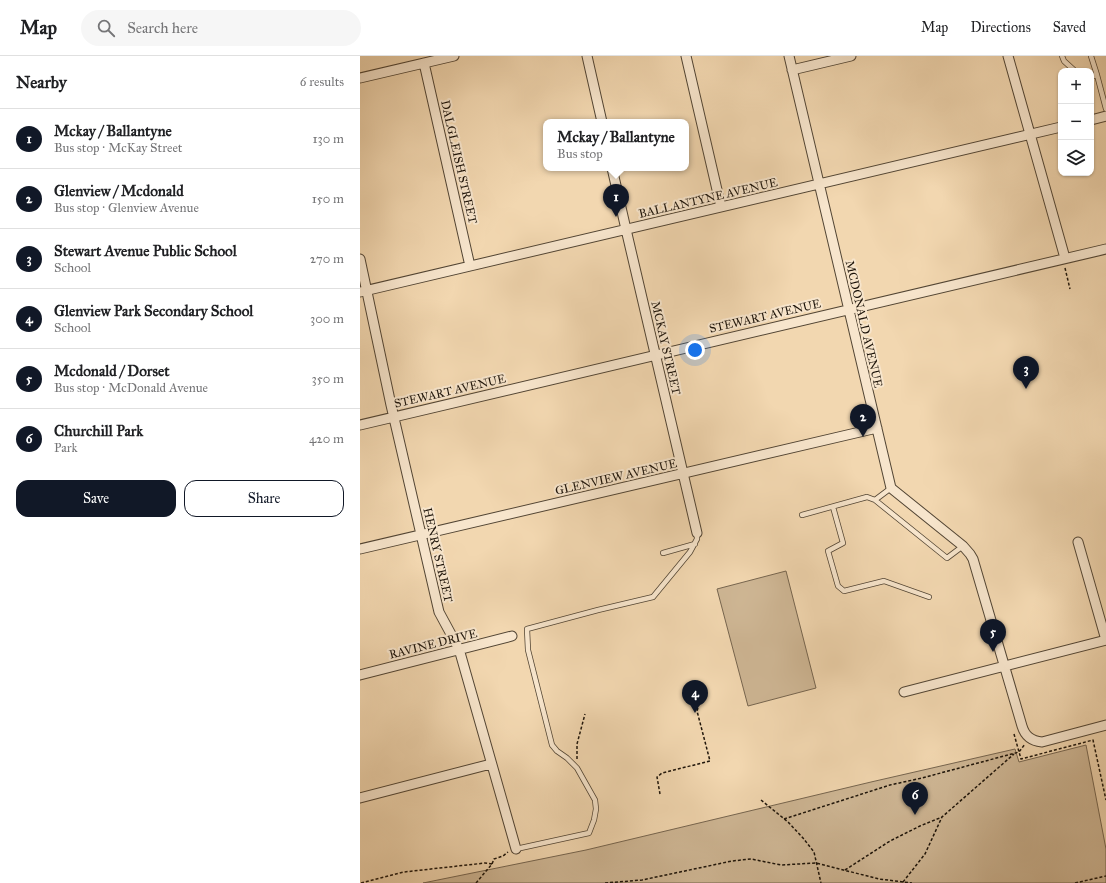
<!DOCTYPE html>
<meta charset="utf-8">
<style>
:root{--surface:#fff;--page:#f6f6f6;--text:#202124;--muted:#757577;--line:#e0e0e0;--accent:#111827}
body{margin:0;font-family:"IM FELL Great Primer",serif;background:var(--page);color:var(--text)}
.controls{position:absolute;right:12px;top:12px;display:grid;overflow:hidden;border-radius:8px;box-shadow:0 1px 3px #0004}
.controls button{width:36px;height:36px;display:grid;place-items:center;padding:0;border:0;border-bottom:1px solid var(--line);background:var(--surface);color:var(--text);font:20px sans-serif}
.you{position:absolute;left:335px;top:294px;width:14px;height:14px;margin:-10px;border:3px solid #fff;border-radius:50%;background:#1a73e8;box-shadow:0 0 0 6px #1a73e833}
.badge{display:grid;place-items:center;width:26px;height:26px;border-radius:50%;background:var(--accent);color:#fff;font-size:13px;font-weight:700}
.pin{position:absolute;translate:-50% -33px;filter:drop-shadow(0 1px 2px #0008)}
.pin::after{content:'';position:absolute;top:21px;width:14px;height:12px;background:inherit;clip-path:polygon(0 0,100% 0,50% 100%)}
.popup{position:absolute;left:183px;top:63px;width:146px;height:52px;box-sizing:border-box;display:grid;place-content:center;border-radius:8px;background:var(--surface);filter:drop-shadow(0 1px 3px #0005);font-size:13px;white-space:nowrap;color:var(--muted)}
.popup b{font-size:15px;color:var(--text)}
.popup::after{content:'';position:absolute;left:50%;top:100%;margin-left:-8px;border:8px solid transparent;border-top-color:var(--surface)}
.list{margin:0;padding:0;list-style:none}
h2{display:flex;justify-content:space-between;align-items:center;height:52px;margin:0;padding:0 16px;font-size:17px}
h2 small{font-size:13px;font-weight:400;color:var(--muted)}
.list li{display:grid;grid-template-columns:26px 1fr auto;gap:12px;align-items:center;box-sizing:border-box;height:60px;padding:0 16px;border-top:1px solid var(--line)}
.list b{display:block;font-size:15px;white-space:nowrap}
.list p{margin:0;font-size:13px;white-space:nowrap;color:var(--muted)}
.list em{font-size:13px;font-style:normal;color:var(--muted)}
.actions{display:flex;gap:8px;padding:12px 16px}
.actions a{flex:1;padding:9px 0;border:1px solid var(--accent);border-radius:12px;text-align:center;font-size:14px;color:var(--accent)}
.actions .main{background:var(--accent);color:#fff}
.icon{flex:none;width:22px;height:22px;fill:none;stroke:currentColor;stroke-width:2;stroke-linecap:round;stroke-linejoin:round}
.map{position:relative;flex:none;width:746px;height:827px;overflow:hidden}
header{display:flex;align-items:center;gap:24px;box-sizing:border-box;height:56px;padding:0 20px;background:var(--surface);border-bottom:1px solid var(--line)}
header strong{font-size:19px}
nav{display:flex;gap:22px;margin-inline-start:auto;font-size:14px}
.search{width:280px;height:36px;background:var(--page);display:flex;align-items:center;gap:10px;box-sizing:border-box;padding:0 14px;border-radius:22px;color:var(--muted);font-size:15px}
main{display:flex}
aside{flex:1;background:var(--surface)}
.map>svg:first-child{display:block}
.green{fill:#ceb694;stroke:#76654f}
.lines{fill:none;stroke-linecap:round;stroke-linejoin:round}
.lane-casing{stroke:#524534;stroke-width:6}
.street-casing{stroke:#524534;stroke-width:11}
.path{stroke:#1d140a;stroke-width:1.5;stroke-dasharray:3 2;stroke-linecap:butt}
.lane{stroke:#f7e5cc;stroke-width:4.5}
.street{stroke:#f7e5cc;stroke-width:9}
.labels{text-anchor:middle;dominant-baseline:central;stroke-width:4;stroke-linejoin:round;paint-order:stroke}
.street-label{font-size:12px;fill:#1d140a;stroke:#f7e5cc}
</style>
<header>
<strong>Map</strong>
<div class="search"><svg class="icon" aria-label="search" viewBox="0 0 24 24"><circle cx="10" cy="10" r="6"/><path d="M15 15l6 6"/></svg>Search here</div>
<nav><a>Map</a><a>Directions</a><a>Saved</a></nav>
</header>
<main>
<aside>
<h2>Nearby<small>6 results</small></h2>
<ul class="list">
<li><span class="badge">1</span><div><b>Mckay / Ballantyne</b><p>Bus stop · McKay Street</p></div><em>130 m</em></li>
<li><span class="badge">2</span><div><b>Glenview / Mcdonald</b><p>Bus stop · Glenview Avenue</p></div><em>150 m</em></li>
<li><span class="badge">3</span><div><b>Stewart Avenue Public School</b><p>School</p></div><em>270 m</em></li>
<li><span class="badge">4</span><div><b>Glenview Park Secondary School</b><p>School</p></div><em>300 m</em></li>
<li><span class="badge">5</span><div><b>Mcdonald / Dorset</b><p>Bus stop · McDonald Avenue</p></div><em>350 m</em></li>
<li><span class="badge">6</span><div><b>Churchill Park</b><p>Park</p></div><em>420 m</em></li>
</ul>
<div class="actions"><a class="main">Save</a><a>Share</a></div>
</aside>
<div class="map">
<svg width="746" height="827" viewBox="0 0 746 827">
<rect width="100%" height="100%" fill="#f2d7b0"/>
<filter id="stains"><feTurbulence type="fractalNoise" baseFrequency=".005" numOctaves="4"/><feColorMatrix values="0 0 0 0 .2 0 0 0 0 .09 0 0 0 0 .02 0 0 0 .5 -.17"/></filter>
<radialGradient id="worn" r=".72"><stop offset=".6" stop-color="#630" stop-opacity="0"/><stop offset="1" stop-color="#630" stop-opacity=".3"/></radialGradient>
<path class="green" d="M426,515L456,632L388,650L357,533Z
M726,689L746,793V827H63L226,794L511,726L655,693L659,706Z"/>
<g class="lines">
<g class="lane-casing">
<path id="lane" d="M702,0L704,5L715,15
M731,0L737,19
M731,21L737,19L746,53
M515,444L531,432
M473,451L483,487L468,495L478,530L484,535L524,525L569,541
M442,459L507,441L515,444L587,502L603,490
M303,497L335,488
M156,793L229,777L234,764L236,753L235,744L217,712L207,702L197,695L192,689L168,594L167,573L238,554L293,541L330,496L337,483V477"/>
</g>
<g class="street-casing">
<path id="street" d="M227,0L242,66
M326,0L361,151
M429,0L531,432L603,490L610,498L613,503L662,670C665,680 671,685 682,686L746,669
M648,0L705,202
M64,7L110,210
M432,14L491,0
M0,22L94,0
M731,64L746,60
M252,112L268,182L337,477
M0,203L31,349L79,556L99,593L156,793
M0,236L701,71
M0,369L746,193
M718,486L746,584
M0,493L517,372
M0,619L152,580
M544,636L746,584
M0,742L131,708"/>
</g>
<path class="path" d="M705,212L710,233
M654,678L661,703L733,684L746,744
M217,703V688L225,658
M300,738L297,721L302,717L350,705L337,655L342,638
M401,744L428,766L443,782L454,796L461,827
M424,763L530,729L562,722L659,696L665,688
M485,814L530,785L560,770L582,761
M543,826L565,798L582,761L654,698
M1,827L44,816L125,807L132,808
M116,827L132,808L134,803L143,800L148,796
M245,827L282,824L372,805L391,803L421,809L456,807L519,823L552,827
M715,827L746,820"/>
<use href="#lane" class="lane"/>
<use href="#street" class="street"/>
</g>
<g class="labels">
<g class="street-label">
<text transform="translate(99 106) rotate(77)">DALGLEISH STREET</text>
<text transform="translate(348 142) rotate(-13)">BALLANTYNE AVENUE</text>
<text transform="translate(405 260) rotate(-13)">STEWART AVENUE</text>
<text transform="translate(504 268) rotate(77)">MCDONALD AVENUE</text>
<text transform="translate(306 292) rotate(77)">MCKAY STREET</text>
<text transform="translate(90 335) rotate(-13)">STEWART AVENUE</text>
<text transform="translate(256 421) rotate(-13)">GLENVIEW AVENUE</text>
<text transform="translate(78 499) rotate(77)">HENRY STREET</text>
<text transform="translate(73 588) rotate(-14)">RAVINE DRIVE</text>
</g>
</g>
<rect width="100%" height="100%" filter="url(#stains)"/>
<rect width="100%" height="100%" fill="url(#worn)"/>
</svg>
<div class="controls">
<button>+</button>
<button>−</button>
<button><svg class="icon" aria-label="layers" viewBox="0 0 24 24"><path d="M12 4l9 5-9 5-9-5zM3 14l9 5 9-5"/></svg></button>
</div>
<div class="you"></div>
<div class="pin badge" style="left:256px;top:161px">1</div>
<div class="popup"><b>Mckay / Ballantyne</b>Bus stop</div>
<div class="pin badge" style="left:503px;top:381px">2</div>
<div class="pin badge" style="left:666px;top:333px">3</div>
<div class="pin badge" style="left:335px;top:657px">4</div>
<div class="pin badge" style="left:633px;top:596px">5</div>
<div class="pin badge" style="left:555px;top:759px">6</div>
</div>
</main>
